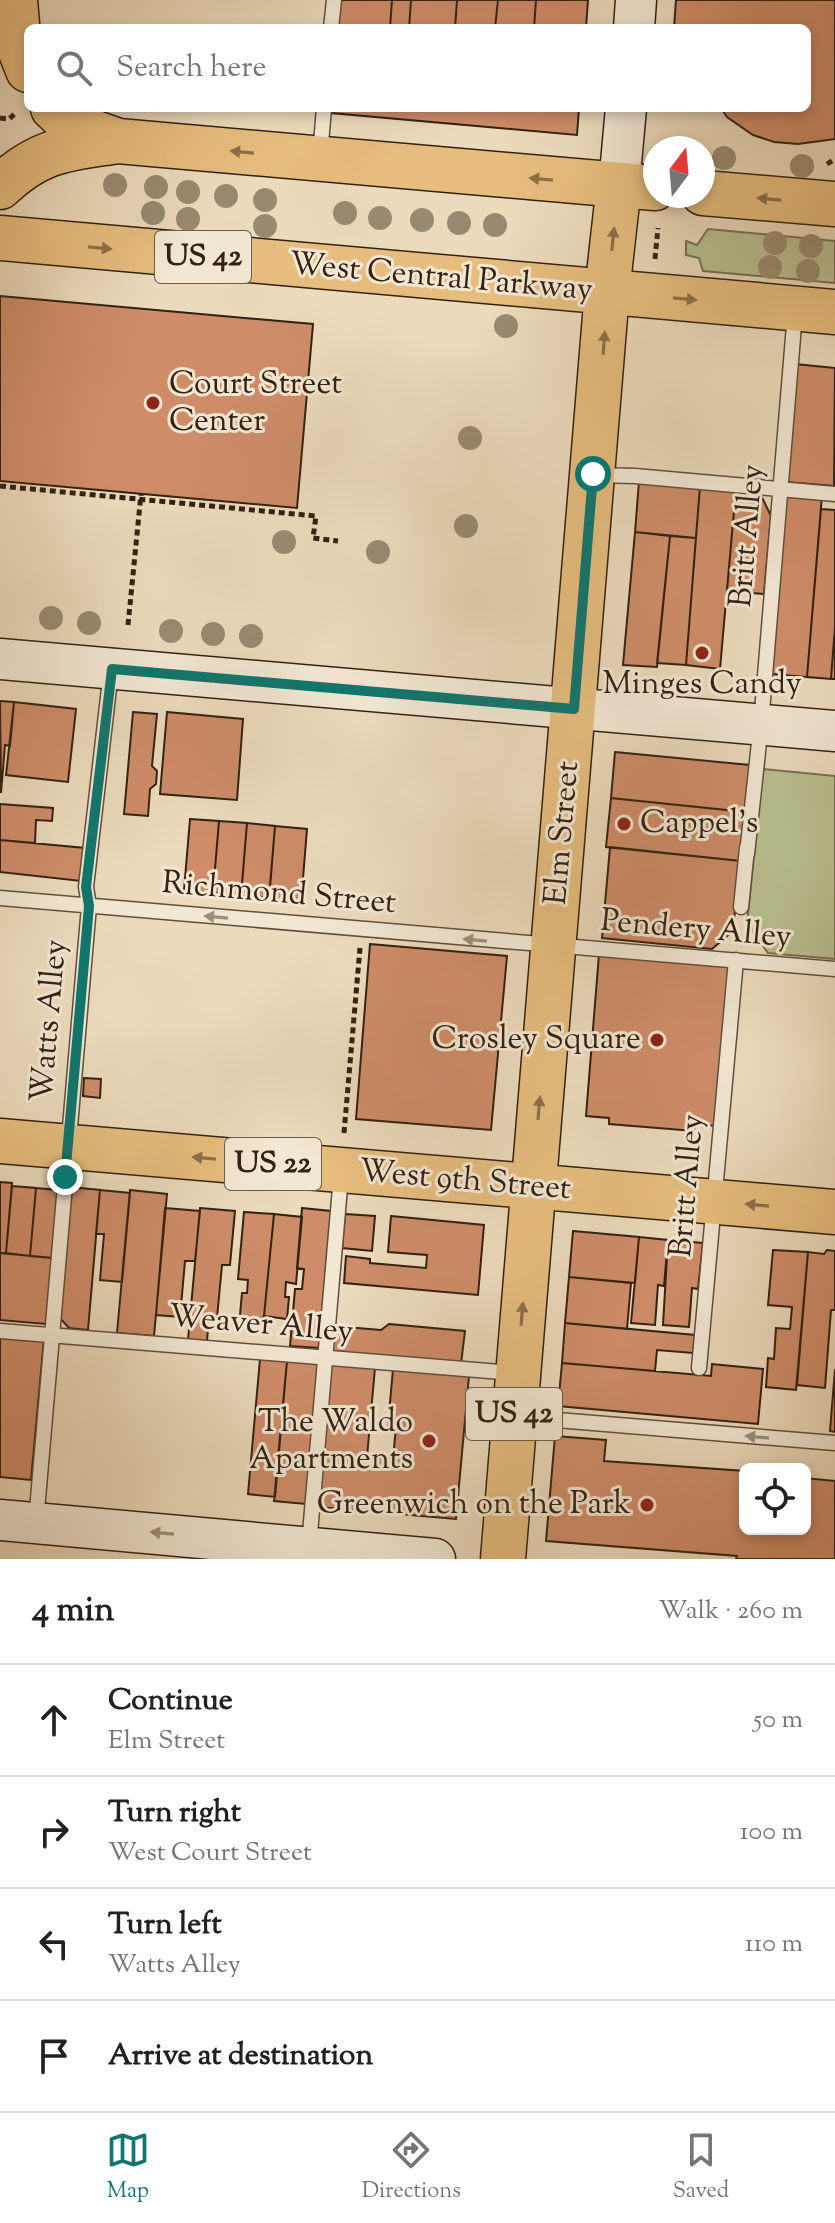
<!DOCTYPE html>
<meta charset="utf-8">
<style>
:root{--surface:#fff;--page:#f2f2f2;--text:#202124;--muted:#757577;--line:#e0e0e0;--accent:#0f766e}
body{margin:0;font-family:"Sorts Mill Goudy",serif;background:var(--page);color:var(--text)}
.controls{position:absolute;right:24px;bottom:24px;display:grid;overflow:hidden;border-radius:12px;box-shadow:0 4px 12px #0003}
.controls button{width:72px;height:72px;display:grid;place-items:center;padding:0;border:0;border-bottom:2px solid var(--line);background:var(--surface);color:var(--text);font:40px sans-serif}
.compass{position:absolute;left:643px;top:136px;width:72px;height:72px;border-radius:50%;background:var(--surface);box-shadow:0 4px 12px #0003;rotate:16deg}
.stop{position:absolute;width:24px;height:24px;margin:-18px;border:6px solid #0f766e;border-radius:50%;background:#fff}
.stop.end{background:#0f766e;border-color:#fff;box-shadow:0 2px 8px #0008}
.list{margin:0;padding:0;list-style:none}
h2{display:flex;justify-content:space-between;align-items:center;height:104px;margin:0;padding:0 32px;font-size:34px}
h2 small{font-size:26px;font-weight:400;color:var(--muted)}
.list li{display:grid;grid-template-columns:52px 1fr auto;gap:24px;align-items:center;box-sizing:border-box;height:112px;padding:0 32px;border-top:2px solid var(--line)}
.list b{display:block;font-size:30px;white-space:nowrap}
.list p{margin:0;font-size:26px;white-space:nowrap;color:var(--muted)}
.list em{font-size:26px;font-style:normal;color:var(--muted)}
.icon{flex:none;width:44px;height:44px;fill:none;stroke:currentColor;stroke-width:2;stroke-linecap:round;stroke-linejoin:round}
.map{position:relative;flex:none;width:835px;height:1559px;overflow:hidden}
.search{position:absolute;background:var(--surface);box-shadow:0 4px 12px #0003;left:24px;right:24px;top:24px;height:88px;display:flex;align-items:center;gap:20px;box-sizing:border-box;padding:0 28px;border-radius:12px;color:var(--muted);font-size:30px}
.sheet{height:552px;background:var(--surface)}
nav{display:flex;justify-content:space-around;align-items:center;box-sizing:border-box;height:112px;border-top:2px solid var(--line);background:var(--surface);font-size:22px;color:var(--muted)}
nav a{display:grid;justify-items:center;gap:4px}
nav .on{color:var(--accent)}
.map>svg:first-child{display:block}
.green{fill:#b8bf90;stroke:#767050;stroke-width:2}
.building{fill:#ce8c69;stroke:#332111;stroke-width:2}
.lines{fill:none;stroke-linecap:round;stroke-linejoin:round}
.lane-casing{stroke:#614f3c;stroke-width:17}
.secondary-casing{stroke:#332111;stroke-width:43}
.primary-casing{stroke:#332111;stroke-width:47}
.path{stroke:#332111;stroke-width:5;stroke-dasharray:6 4;stroke-linecap:butt}
.lane{stroke:#f2e7d3;stroke-width:14}
.secondary{stroke:#f2e7d3;stroke-width:40}
.primary{stroke:#e6bd7e;stroke-width:44}
.tree{fill:#988a70}
.oneway{fill:#8c6f48}
.oneway2{fill:#9c8e7c}
.route{stroke:#0f766e;stroke-width:10}
.poi-dot{fill:#8f2418;stroke:#f2e7d3;stroke-width:3}
.labels{text-anchor:middle;dominant-baseline:central;stroke-width:6;stroke-linejoin:round;paint-order:stroke}
.shield{fill:#f2e7d3;stroke:#6c5c4b;stroke-width:2}
.shield-label{font-size:30px;font-weight:bold;fill:#332111}
.street-label{font-size:32px;fill:#332111;stroke:#f2e7d3}
.poi-label{font-size:32px;fill:#332111;stroke:#f2e7d3;text-anchor:end}
</style>
<div class="map">
<svg width="835" height="1559" viewBox="0 0 835 1559">
<rect width="100%" height="100%" fill="#ebdabc"/>
<filter id="stains"><feTurbulence type="fractalNoise" baseFrequency=".0025" numOctaves="4"/><feColorMatrix values="0 0 0 0 .2 0 0 0 0 .09 0 0 0 0 .02 0 0 0 .5 -.17"/></filter>
<radialGradient id="worn" r=".72"><stop offset=".6" stop-color="#630" stop-opacity="0"/><stop offset="1" stop-color="#630" stop-opacity=".3"/></radialGradient>
<path class="green" d="M708,229L835,241V283L703,271L699,258L686,255V241L697,245Z
M763,769L835,776V959L768,953L747,923Z"/>
<path class="building" d="M340,0H392L390,28H338Z
M392,0H411L409,28H390Z
M411,0H457L455,28H409Z
M457,0H498L495,28H455Z
M498,0H536L534,28H495Z
M536,0H588L586,28H534Z
M676,0H835V139L798,144L774,142L753,135L727,117L721,108H807V28H674Z
M331,108H579L577,135L331,113Z
M0,296L313,324L297,508L0,481Z
M795,364L835,368L834,486L785,482Z
M639,481L700,486L696,538L635,532Z
M700,486L736,488L720,669L686,665Z
M736,488L759,491L771,516L764,594L727,591Z
M785,492L822,495L807,677L770,674Z
M821,509L835,510V627L831,679L807,677Z
M635,532L670,536L657,667L623,665Z
M670,536L696,538L686,665L657,663Z
M835,627V679H831Z
M0,701L14,702L10,746L5,745L1,793Z
M14,702L76,709L68,782L6,775Z
M133,712L157,714L152,766L157,771L156,784L150,789L148,816L124,814Z
M167,712L243,719L237,800L160,794Z
M615,752L750,765L745,812L611,798Z
M611,798L745,812L740,861L606,847Z
M0,804L53,808L52,821L36,820L35,843L0,840Z
M190,819L219,821L213,893L184,890Z
M219,821L247,823L241,896L213,893Z
M247,823L275,826L269,898L241,896Z
M275,826L307,829L301,903L269,900Z
M0,840L85,848L81,881L0,872Z
M610,847L740,861L733,931L712,949L602,938Z
M370,944L507,956L491,1130L356,1119Z
M599,954L729,964L716,1126L695,1124L694,1131L609,1124V1118L586,1116Z
M84,1078L101,1079L100,1098L83,1096Z
M0,1182L12,1183L6,1253H0Z
M12,1186L36,1188L30,1256L6,1253Z
M70,1187L100,1190L88,1330L69,1328L59,1317Z
M36,1188L58,1190L52,1258L30,1256Z
M100,1190L130,1193L122,1282L100,1280L104,1234H96Z
M130,1190L167,1194L154,1336L117,1333Z
M165,1208L200,1211L195,1261H185L180,1317L156,1315Z
M200,1208L235,1211L230,1265H222L217,1318L209,1317L207,1341L188,1340Z
M302,1208L331,1211L319,1348L290,1346L295,1289H302L304,1269L297,1268Z
M244,1212L274,1214L264,1316L258,1324H247L240,1315L242,1293H247L248,1280L238,1279Z
M274,1214L302,1217L296,1284L286,1282L285,1297H289L287,1319L264,1316Z
M345,1214L375,1216L372,1251L342,1248Z
M391,1216L484,1225L478,1295L344,1283L346,1256L370,1259V1263L426,1268L427,1255L388,1252Z
M573,1231L639,1237L635,1283L569,1277Z
M639,1237L668,1240L664,1286L658,1285L655,1325L631,1323Z
M668,1240L703,1243L698,1289L692,1288L689,1327L663,1325Z
M773,1250L808,1252L796,1390L766,1387L768,1358L774,1359L776,1328L790,1329L792,1307L768,1305Z
M827,1250L835,1251V1310H831L825,1388L797,1385L808,1252L824,1254Z
M0,1253L52,1258L46,1324L0,1320Z
M569,1277L631,1283L627,1329L565,1323Z
M565,1323L695,1335L693,1353L657,1350L655,1371L562,1363Z
M389,1324L465,1331L461,1364L331,1351L334,1326L381,1330Z
M0,1336L44,1339L31,1480L0,1477Z
M260,1359L287,1361L275,1497L248,1494Z
M287,1361L319,1364L306,1504L274,1501Z
M562,1363L711,1376L712,1364L763,1369L758,1424L558,1406Z
M330,1364L375,1368L367,1457L393,1459L396,1426L388,1425L393,1369L469,1376L456,1519L318,1507Z
M835,1369V1432L830,1431Z
M555,1436L606,1440L604,1461L745,1471V1529H805V1478L835,1481V1559H736L737,1556L546,1541Z"/>
<g class="lines">
<g class="lane-casing">
<path id="lane" d="M331,28L334,0
M320,155L324,108
M596,475L635,476L835,494
M747,854L761,724L795,313
M0,898L835,969
M741,907L747,848
M0,1331L513,1373
M699,1368L736,960
M521,1417L835,1443
M36,1522L89,906L86,887L111,671
M309,1545L341,1176"/>
</g>
<g class="secondary-casing">
<path id="secondary" d="M634,28L636,0
M619,185L626,108
M0,659L835,731
M0,1520L435,1559"/>
</g>
<g class="primary-casing">
<path id="primary" d="M15,0L19,47L28,70
M53,108L70,124L118,141
M0,187C40,149 66,149 118,141L655,188
M703,193L835,204
M0,238L835,312
M0,1141L835,1212
M503,1559L607,292L619,185"/>
</g>
<path class="path" d="M0,118L9,119L17,112
M827,164L835,159
M655,259L658,228
M0,486L316,516L313,538L338,541
M128,625L141,494
M344,1133L360,948"/>
<use href="#lane" class="lane"/>
<use href="#secondary" class="secondary"/>
<use href="#primary" class="primary"/>
</g>
<g class="tree">
<circle cx="724" cy="158" r="12"/>
<circle cx="802" cy="166" r="12"/>
<circle cx="115" cy="185" r="12"/>
<circle cx="156" cy="187" r="12"/>
<circle cx="188" cy="192" r="12"/>
<circle cx="226" cy="196" r="12"/>
<circle cx="265" cy="200" r="12"/>
<circle cx="153" cy="213" r="12"/>
<circle cx="345" cy="213" r="12"/>
<circle cx="380" cy="218" r="12"/>
<circle cx="188" cy="219" r="12"/>
<circle cx="422" cy="220" r="12"/>
<circle cx="459" cy="223" r="12"/>
<circle cx="495" cy="225" r="12"/>
<circle cx="265" cy="226" r="12"/>
<circle cx="775" cy="243" r="12"/>
<circle cx="811" cy="246" r="12"/>
<circle cx="770" cy="267" r="12"/>
<circle cx="808" cy="271" r="12"/>
<circle cx="506" cy="326" r="12"/>
<circle cx="470" cy="438" r="12"/>
<circle cx="466" cy="526" r="12"/>
<circle cx="284" cy="542" r="12"/>
<circle cx="378" cy="552" r="12"/>
<circle cx="51" cy="618" r="12"/>
<circle cx="89" cy="623" r="12"/>
<circle cx="171" cy="631" r="12"/>
<circle cx="213" cy="634" r="12"/>
<circle cx="251" cy="636" r="12"/>
</g>
<defs><path id="oneway-solid" d="M-6-.8H1V-3.2L6.5 0L1 3.2V.8H-6Z" transform="scale(2)"/></defs>
<g class="oneway">
<use href="#oneway-solid" transform="translate(242 152) rotate(-175)"/>
<use href="#oneway-solid" transform="translate(541 179) rotate(-175)"/>
<use href="#oneway-solid" transform="translate(769 199) rotate(-175)"/>
<use href="#oneway-solid" transform="translate(613 239) rotate(-84)"/>
<use href="#oneway-solid" transform="translate(100 248) rotate(5)"/>
<use href="#oneway-solid" transform="translate(685 299) rotate(5)"/>
<use href="#oneway-solid" transform="translate(604 343) rotate(-86)"/>
<use href="#oneway-solid" transform="translate(539 1108) rotate(-85)"/>
<use href="#oneway-solid" transform="translate(204 1158) rotate(-175)"/>
<use href="#oneway-solid" transform="translate(757 1205) rotate(-175)"/>
<use href="#oneway-solid" transform="translate(522 1314) rotate(-85)"/>
</g>
<g class="oneway2">
<use href="#oneway-solid" transform="translate(216 917) rotate(-175)"/>
<use href="#oneway-solid" transform="translate(475 940) rotate(-175)"/>
<use href="#oneway-solid" transform="translate(757 1437) rotate(-175)"/>
<use href="#oneway-solid" transform="translate(162 1533) rotate(-175)"/>
</g>
<g class="lines">
<path class="route" d="M65,1177L89,906L86,887L112,669L574,709L593,474"/>
</g>
<g class="poi-dot">
<circle cx="153" cy="403" r="8"/>
<circle cx="702" cy="653" r="8"/>
<circle cx="624" cy="824" r="8"/>
<circle cx="657" cy="1040" r="8"/>
<circle cx="429" cy="1441" r="8"/>
<circle cx="647" cy="1505" r="8"/>
</g>
<g class="labels">
<g class="shield">
<rect x="155" y="231" width="96" height="52" rx="6"/>
<rect x="225" y="1138" width="96" height="52" rx="6"/>
<rect x="466" y="1388" width="96" height="52" rx="6"/>
</g>
<g class="shield-label">
<text x="203" y="257">US 42</text>
<text x="273" y="1164">US 22</text>
<text x="514" y="1414">US 42</text>
</g>
<g class="street-label">
<text transform="translate(441 278) rotate(5)">West Central Parkway</text>
<text transform="translate(748 536) rotate(-85)">Britt Alley</text>
<text transform="translate(563 833) rotate(-85)">Elm Street</text>
<text transform="translate(279 894) rotate(5)">Richmond Street</text>
<text transform="translate(696 930) rotate(5)">Pendery Alley</text>
<text transform="translate(50 1021) rotate(-85)">Watts Alley</text>
<text transform="translate(465 1181) rotate(5)">West 9th Street</text>
<text transform="translate(688 1186) rotate(-85)">Britt Alley</text>
<text transform="translate(261 1325) rotate(5)">Weaver Alley</text>
</g>
<g class="poi-label">
<text x="169" y="385" text-anchor="start">Court Street<tspan x="169" dy="37">Center</tspan></text>
<text x="702" y="685" text-anchor="middle">Minges Candy</text>
<text x="640" y="824" text-anchor="start">Cappel's</text>
<text x="641" y="1040">Crosley Square</text>
<text x="413" y="1423">The Waldo<tspan x="413" dy="37">Apartments</tspan></text>
<text x="631" y="1505">Greenwich on the Park</text>
</g>
</g>
<rect width="100%" height="100%" filter="url(#stains)"/>
<rect width="100%" height="100%" fill="url(#worn)"/>
</svg>
<div class="controls">
<button><svg class="icon" aria-label="locate" viewBox="0 0 24 24"><circle cx="12" cy="12" r="6"/><path d="M12 2v4M12 18v4M2 12h4M18 12h4"/></svg></button>
</div>
<svg class="compass" viewBox="-18 -18 36 36"><path d="M0-13l5 13h-10z" fill="#e53935"/><path d="M0 13l5-13h-10z" fill="#757577"/></svg>
<div class="stop" style="left:593px;top:474px"></div>
<div class="stop end" style="left:65px;top:1177px"></div>
<div class="search"><svg class="icon" aria-label="search" viewBox="0 0 24 24"><circle cx="10" cy="10" r="6"/><path d="M15 15l6 6"/></svg>Search here</div>
</div>
<section class="sheet">
<h2>4 min<small>Walk · 260 m</small></h2>
<ul class="list">
<li><svg class="icon" aria-label="ahead" viewBox="0 0 24 24"><path d="M12 20V5M6 11l6-6 6 6"/></svg><div><b>Continue</b><p>Elm Street</p></div><em>50 m</em></li>
<li><svg class="icon" aria-label="right" viewBox="0 0 24 24"><path d="M7 20v-9h11M14 6l5 5-5 5"/></svg><div><b>Turn right</b><p>West Court Street</p></div><em>100 m</em></li>
<li><svg class="icon" aria-label="left" viewBox="0 0 24 24"><path d="M17 20v-9H6M10 6l-5 5 5 5"/></svg><div><b>Turn left</b><p>Watts Alley</p></div><em>110 m</em></li>
<li><svg class="icon" aria-label="arrive" viewBox="0 0 24 24"><path d="M6 21V4h12l-3 4 3 4H6"/></svg><div><b>Arrive at destination</b></div></li>
</ul>
</section>
<nav>
<a class="on"><svg class="icon" aria-label="map" viewBox="0 0 24 24"><path d="M3 6l6-2 6 2 6-2v14l-6 2-6-2-6 2zM9 4v14M15 6v14"/></svg>Map</a>
<a><svg class="icon" aria-label="directions" viewBox="0 0 24 24"><path d="M12 3l9 9-9 9-9-9zM9 14v-3h6M13 9l2 2-2 2"/></svg>Directions</a>
<a><svg class="icon" aria-label="saved" viewBox="0 0 24 24"><path d="M7 4h10v16l-5-4-5 4z"/></svg>Saved</a>
</nav>
